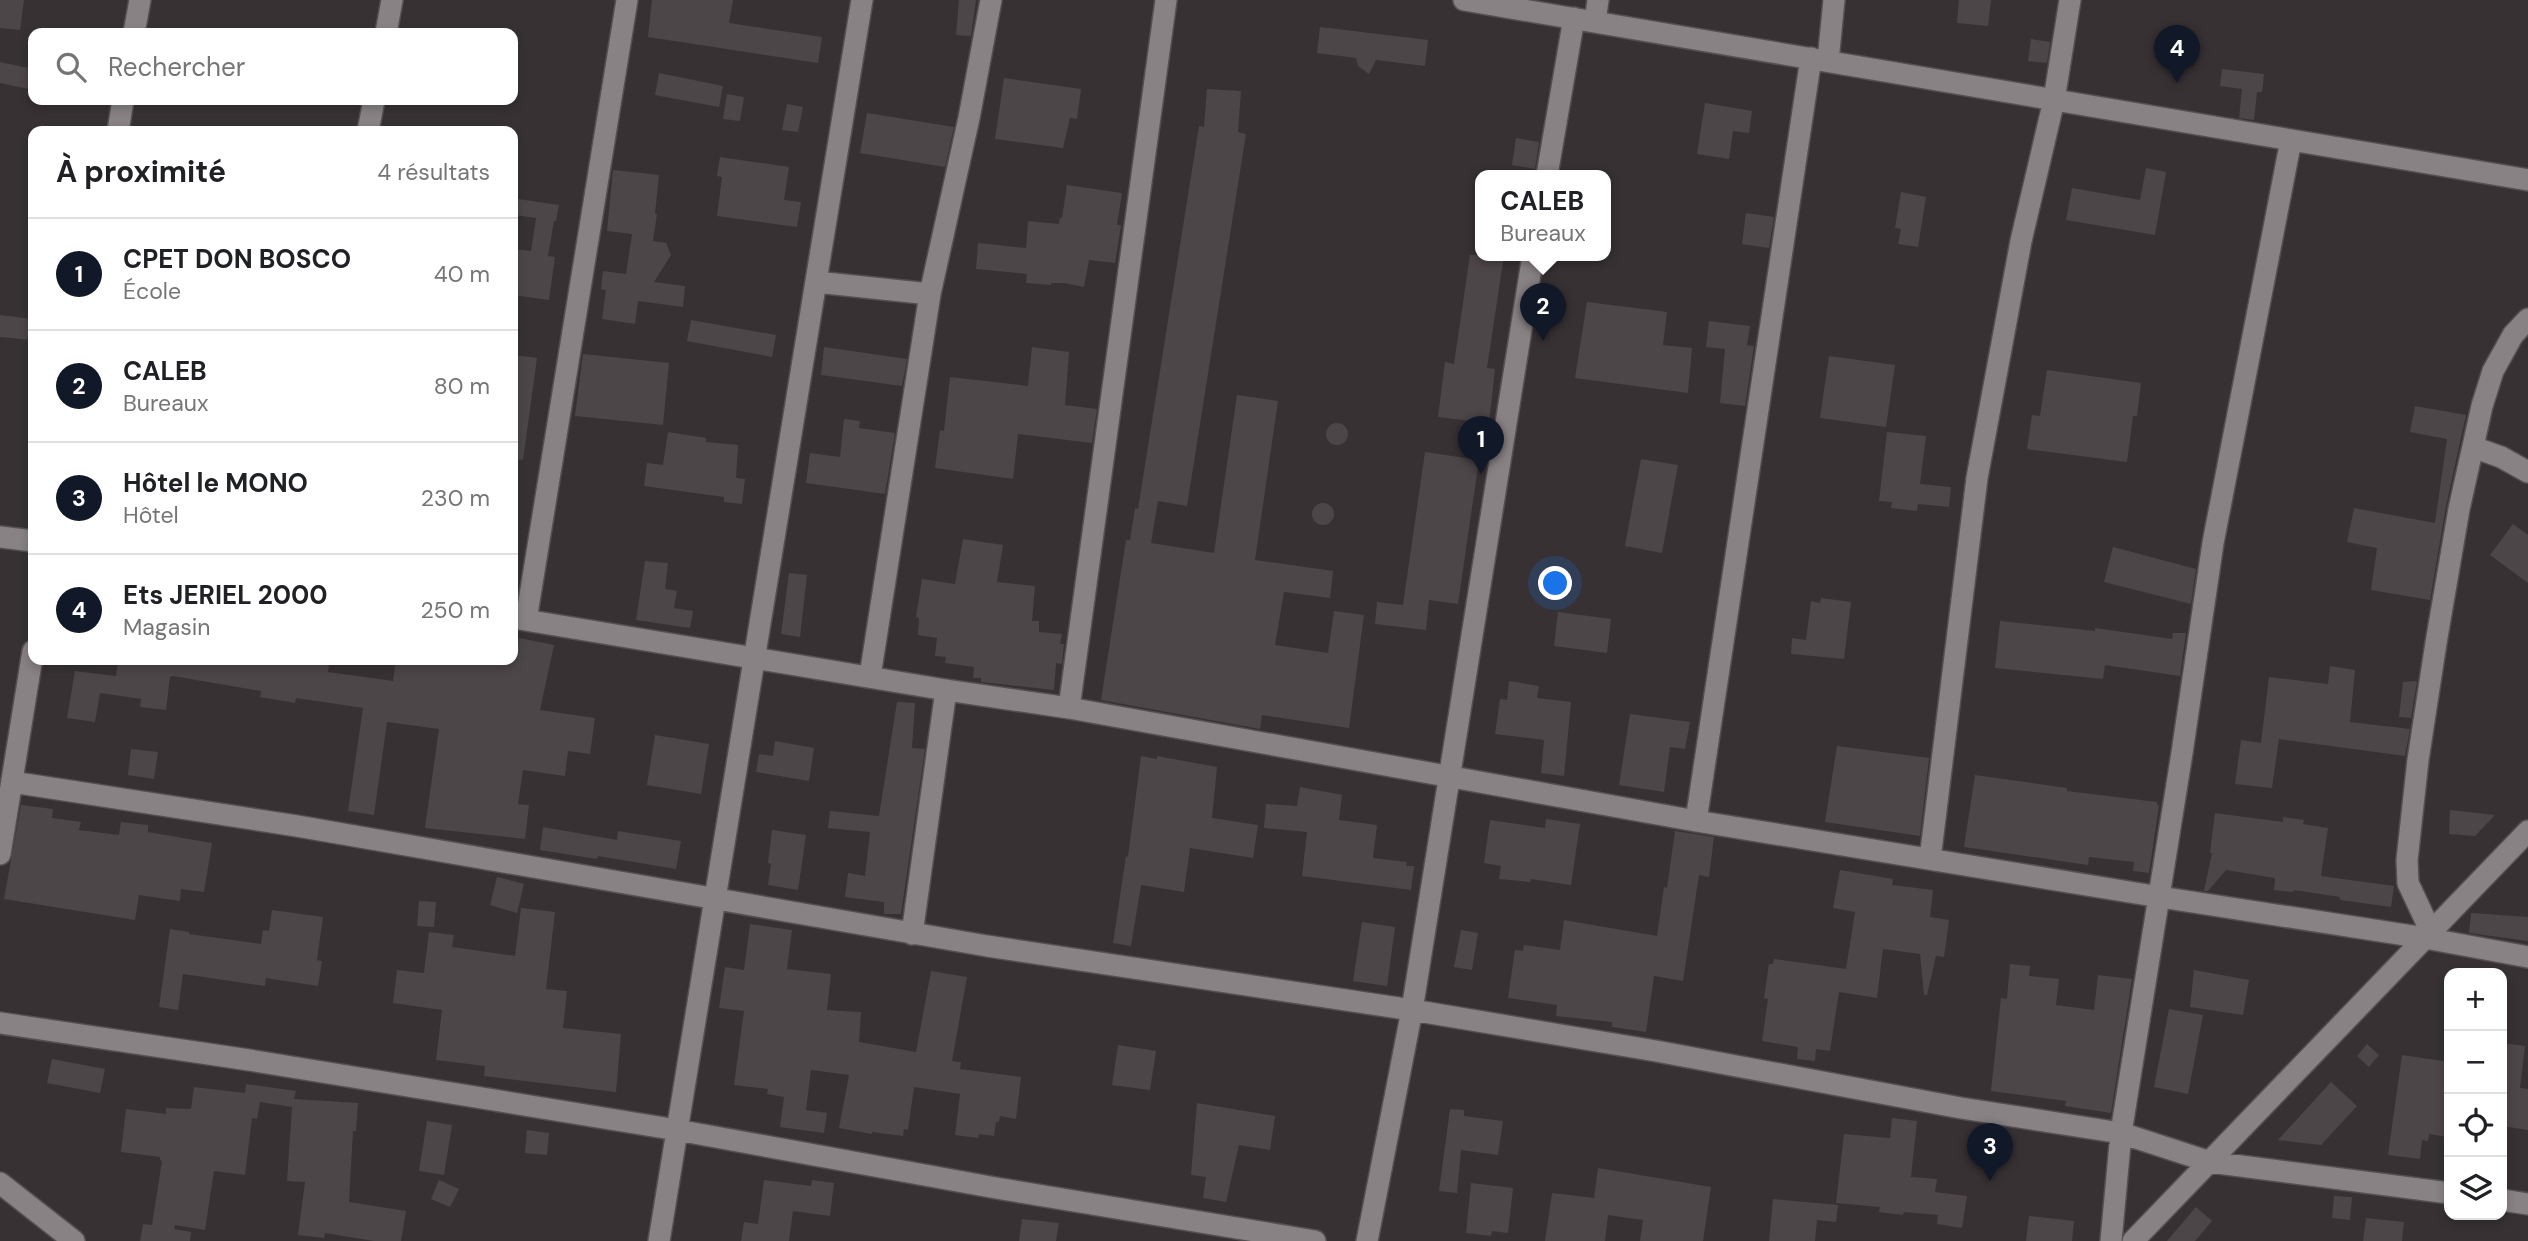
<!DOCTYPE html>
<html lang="fr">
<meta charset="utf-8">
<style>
:root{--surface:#fff;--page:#f2f2f2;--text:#202124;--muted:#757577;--line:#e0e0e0;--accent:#111827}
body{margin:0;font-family:"DM Sans",sans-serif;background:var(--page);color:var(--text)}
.controls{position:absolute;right:21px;bottom:21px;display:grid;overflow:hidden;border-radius:14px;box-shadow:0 4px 10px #0003}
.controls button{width:63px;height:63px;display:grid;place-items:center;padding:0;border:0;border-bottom:2px solid var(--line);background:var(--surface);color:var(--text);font:35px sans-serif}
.you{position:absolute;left:1556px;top:584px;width:24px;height:24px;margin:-18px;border:5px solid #fff;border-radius:50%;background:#1a73e8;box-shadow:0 0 0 10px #1a73e833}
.badge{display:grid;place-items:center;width:46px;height:46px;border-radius:50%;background:var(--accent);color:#fff;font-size:23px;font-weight:700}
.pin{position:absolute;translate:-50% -58px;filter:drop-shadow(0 2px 4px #0008)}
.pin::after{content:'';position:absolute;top:37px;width:24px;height:21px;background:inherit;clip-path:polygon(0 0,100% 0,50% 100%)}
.popup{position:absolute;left:1475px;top:170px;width:136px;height:91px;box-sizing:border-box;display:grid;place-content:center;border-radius:14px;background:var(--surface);filter:drop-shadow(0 2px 5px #0005);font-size:23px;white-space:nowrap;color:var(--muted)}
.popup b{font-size:26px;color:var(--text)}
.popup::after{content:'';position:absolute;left:50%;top:100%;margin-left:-14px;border:14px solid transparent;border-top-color:var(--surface)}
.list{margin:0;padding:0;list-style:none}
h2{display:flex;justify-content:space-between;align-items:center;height:91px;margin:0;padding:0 28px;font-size:30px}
h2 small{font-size:23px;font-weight:400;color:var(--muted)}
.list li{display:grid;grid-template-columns:46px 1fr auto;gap:21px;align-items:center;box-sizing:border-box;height:112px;padding:0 28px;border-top:2px solid var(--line)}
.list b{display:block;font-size:26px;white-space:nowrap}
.list p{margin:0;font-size:23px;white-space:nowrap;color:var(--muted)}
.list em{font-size:23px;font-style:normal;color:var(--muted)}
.icon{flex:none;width:38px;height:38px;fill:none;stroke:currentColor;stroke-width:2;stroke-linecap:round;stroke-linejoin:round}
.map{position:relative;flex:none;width:2528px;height:1241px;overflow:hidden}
.search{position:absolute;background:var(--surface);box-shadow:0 4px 10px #0003;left:28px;top:28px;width:490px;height:77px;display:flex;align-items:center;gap:18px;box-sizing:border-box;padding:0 24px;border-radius:14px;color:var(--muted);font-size:26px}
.panel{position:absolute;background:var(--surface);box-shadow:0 4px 10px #0003;left:28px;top:126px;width:490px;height:539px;border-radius:14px}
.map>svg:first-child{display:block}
.building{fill:#4d4649}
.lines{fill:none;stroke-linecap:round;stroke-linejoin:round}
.minor-casing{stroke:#544f52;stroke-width:24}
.minor{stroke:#888285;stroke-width:21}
</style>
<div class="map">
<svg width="2528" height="1241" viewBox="0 0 2528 1241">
<rect width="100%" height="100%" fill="#373134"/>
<path class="building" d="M0,0H24L20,30L0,28Z
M652,0H733L729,23L822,37L818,63L648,37Z
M959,0H976L971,36L956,35Z
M1959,0H1991L1988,26L1957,23Z
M1320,27L1428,40L1425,66L1376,60L1369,74L1358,66L1356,58L1317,53Z
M2031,39L2050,42L2047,63L2028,61Z
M0,62L33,69V90L0,83Z
M2222,69L2264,74L2262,92H2257L2254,120L2239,118L2242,89L2220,86Z
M659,73L723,86L719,107L655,95Z
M1004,78L1081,89L1077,119L1070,118L1063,148L995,139Z
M1207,89L1241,91L1238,132L1246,134L1187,506L1158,501L1151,543L1214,553L1237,395L1278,401L1255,560L1333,571L1330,598L1284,592L1275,645L1328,653L1334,611L1364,615L1349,728L1262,715L1260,729L1101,700L1126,540H1130L1135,508L1138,509L1199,126L1204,127Z
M727,94L744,97L740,121L723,119Z
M1705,103L1752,111L1749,133L1733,131L1729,159L1697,154Z
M787,104L803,107L798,132L782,130Z
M867,113L954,127L945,167L860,153Z
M1516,138L1539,142L1535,169L1512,165Z
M720,157L789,167L784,200L801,202L797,227L717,216L722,177L717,176Z
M2146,168L2166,172L2155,235L2066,220L2072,188L2140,200Z
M613,170L659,175L655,214H657L653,241L666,243L671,255L654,282L685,286L683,307L638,301L635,324L602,319L606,290L601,289L603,271L626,274L632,234L607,231Z
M1067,185L1122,193L1117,225H1121L1115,263L1089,260L1084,287L1064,283H1051V285L1026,283L1027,274L976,269L978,243L1026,248L1028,221L1059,224L1060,218H1062Z
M1901,192L1926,197L1918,247L1898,244L1901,229L1895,228Z
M518,199L559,205L556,221H554L548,256L555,257L549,300L513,295V249L531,251L536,218L515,215Z
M1746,213L1774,217L1769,248L1742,244Z
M1470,255H1504L1487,368L1495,369L1489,423L1438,417L1445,362L1454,364Z
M1587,302L1667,312L1663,345L1692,348L1688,393L1575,378Z
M0,315L33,319L32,340L0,337Z
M691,320L776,335L772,357L687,341Z
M1709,321L1750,326L1747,345L1754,346L1745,406L1720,403L1725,349L1706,347Z
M824,347L907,359L902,386L821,375Z
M1032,347L1069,352L1065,405L1097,409L1092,443L1018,434L1013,479L935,468L940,430L944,431L950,377L1028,386Z
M583,354L669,363L663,425L575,416Z
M513,355L537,358L523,460L513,459Z
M1829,356L1895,365L1886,427L1820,418Z
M2047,370L2141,383L2137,416H2133L2127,462L2027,449L2032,415L2040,416Z
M2415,406L2466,415L2446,506L2430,600L2371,590L2377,548L2347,542L2354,508L2435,523L2447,439L2410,432Z
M844,419L860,421L859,428L895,433L885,494L806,483L810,453L840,457Z
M1326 434a11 11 0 1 1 22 0a11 11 0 1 1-22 0Z
M668,432L706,438V442L738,445L736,478L745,479L742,504L724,502V497L644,486L647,463L663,465Z
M1887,432L1926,436L1920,484L1951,487L1949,507L1918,504L1917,511L1891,508L1892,502L1879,501Z
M1425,452L1479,460L1458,604L1429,600L1426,630L1375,624L1377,602L1403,605Z
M1641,459L1678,465L1662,553L1625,546Z
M1312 514a11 11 0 1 1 22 0a11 11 0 1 1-22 0Z
M2513,524L2528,535V583L2490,555Z
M963,539L1003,545L997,582L1035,586L1032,621H1039V632L1062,634L1060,644H1064L1062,664L1056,663L1054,690L981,682V678H973L974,667L945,663L946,657L935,656L937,638L918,635L919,618L916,617L922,579L955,584Z
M2113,547L2196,569L2191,604L2104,582Z
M645,561L668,563L665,589L677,591L674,608L693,611L690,628L636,620Z
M789,573L807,575L800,637L781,634Z
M1821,598L1851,602L1844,659L1791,654L1792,638L1806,640L1811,601L1820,603Z
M1558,612L1611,619L1607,653L1554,646Z
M2000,621L2095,631V628L2172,639L2173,633H2186L2180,676L2105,665L2103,679L1995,668Z
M519,638L554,645L540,710L595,718L590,754L568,751L565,776L523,770L518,804L529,805L525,839L425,828L439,729L387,722L374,815L348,811L363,708L296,698L295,703L260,697L261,691L173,676L170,677L166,710L140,707L141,699L100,693L95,722L67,718L75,671L116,676L118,660H330L328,672L393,681L396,660H515Z
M2330,666L2355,670L2350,722L2410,729L2405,756L2279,739L2272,788L2235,784L2241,740L2261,743L2269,677L2328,684Z
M1509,681L1539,686L1537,698L1571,702L1564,776L1541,773L1544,740L1495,734L1500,699L1507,700Z
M2417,681L2411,718L2399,717L2403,682Z
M897,702L915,703L912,748L925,749L901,914H884V902L845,897L848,873L865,876L870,832L828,828L830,811L879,816Z
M1630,714L1690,722L1685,749L1670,747L1664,792L1619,785Z
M655,735L709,744L701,794L647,785Z
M775,741L814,748L809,781L756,772L759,754L773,756Z
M1837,746L1929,758L1920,836L1825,822Z
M131,749L158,752L154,779L128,775Z
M1141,756L1157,759V756L1217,767L1212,818L1258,825L1253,858L1190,848L1184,892L1141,885L1131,946L1113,943L1126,856L1128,857Z
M1975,775L2067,788V791L2157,802V805H2159L2149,873L2133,871L2134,862L2089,857L2088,865L1964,847Z
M1300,787L1342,795L1339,820L1377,825L1373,858L1407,862L1406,866H1414L1411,890L1302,876L1307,832L1264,828L1266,804L1297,806Z
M21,805L53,809L52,818L81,822L79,830L119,835L121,822L148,825V832L212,843L204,892L181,889L180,901L139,895L135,920L4,899Z
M2450,810L2495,815L2475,836L2449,834Z
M2215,813L2283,822V817L2304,820L2303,824L2328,828L2321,876L2394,886L2391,907L2340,900V897L2294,890L2293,892L2274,890L2275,878L2226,870L2208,891H2204L2212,853H2210Z
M1546,819L1580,824L1571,885L1531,879L1530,882L1499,879L1501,866L1484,863L1490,820L1545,828Z
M543,827L617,840L618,831L681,841L676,869L598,856L597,859L540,850Z
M772,830L806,835L798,890L768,885L771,864L768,863Z
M1675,831L1714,837L1709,877L1699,875L1683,981L1654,976L1646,1032L1612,1027V1022L1556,1016L1557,1005L1508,998L1515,950L1523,951L1524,945L1560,950L1564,920L1657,936L1664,887L1667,888Z
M1840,870L1893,879L1892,885L1933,890L1930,917L1949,920L1944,957L1936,956L1927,995H1924L1920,954L1883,949L1877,998L1839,992L1830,1051L1816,1049L1815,1061L1797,1059L1798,1047L1762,1041L1768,999L1764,998L1769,964H1773L1774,959L1846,969L1855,912L1833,908Z
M497,877L524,884L517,913L490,905Z
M419,901L436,902L434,927L417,926Z
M521,908L555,912L546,989L567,991L563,1028L621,1034L616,1092L484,1076L485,1066L436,1060L442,1010L393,1003L397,970L424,973L429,932L454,935L452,947L515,956Z
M272,910L323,917L317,960L322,961L318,986L266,978L265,986L183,974L178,1010L159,1007L170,929L189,932V934L261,944L263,930L269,931Z
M2471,913L2528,917V941L2469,933Z
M1362,922L1395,927L1387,986L1353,981Z
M750,924L792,930L787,969L831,974L827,1010L861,1012L859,1042L916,1052L931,971L967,977L952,1061L961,1062L960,1069L1021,1077L1016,1119L1000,1116L999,1122H996L994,1136L979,1134L978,1138L955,1135L960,1094L914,1087L908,1130L904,1129L903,1136L872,1132V1134L839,1128L849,1075L811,1070L806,1110L827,1113L824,1133L780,1127L784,1097L767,1094L768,1089L734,1085L744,1011L719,1008L725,967L744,970Z
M1461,930L1478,933L1472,970L1454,967Z
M2010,964L2030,966L2029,976L2059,979L2056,1005L2094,1010L2098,975L2132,979L2111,1113L2065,1106L2066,1101L1991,1091L2001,998L2007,999Z
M2194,970L2249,980L2243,1015L2190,1007Z
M2169,1009L2203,1015L2188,1094L2154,1087Z
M2502,1043L2525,1046L2520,1088L2528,1089V1130L2502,1126Z
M2367,1044L2379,1055L2369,1067L2357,1056Z
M1118,1045L1156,1051L1150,1090L1112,1085Z
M2402,1055L2449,1062V1122L2447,1137L2429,1134L2428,1141L2422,1140L2420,1159L2388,1155Z
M52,1059L105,1069L100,1093L47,1083Z
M2331,1082L2357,1106L2321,1145L2278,1140Z
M246,1084L296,1091L294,1099L358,1103L356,1131H353L349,1202L406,1211L401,1241H374L325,1233L324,1238L298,1235L305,1182L287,1181L292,1107L260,1102L257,1119L252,1118L245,1175L214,1171L205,1230L175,1225L174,1229L191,1232L190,1241H140L143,1224L152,1225L162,1161L160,1160V1157L121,1152L126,1109L166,1114V1108L191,1109L194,1087L245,1093Z
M1197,1103L1275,1116L1270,1150L1239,1145L1226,1202L1203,1198L1206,1177L1191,1175Z
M1450,1109L1464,1110V1116L1503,1121L1498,1155L1461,1150L1457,1193L1439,1191Z
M1892,1118L1917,1121L1911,1177L1937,1179L1935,1192L1967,1196L1962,1228L1937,1224L1938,1215L1904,1212L1903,1215L1879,1212L1880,1207L1836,1203L1844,1134L1890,1138Z
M427,1121L452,1125L444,1175L419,1171Z
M527,1130L549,1133L547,1155L525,1153Z
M1598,1168L1711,1187L1703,1241H1640L1643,1220L1608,1215L1605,1241H1545L1552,1193L1594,1198Z
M439,1180L459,1189L450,1207L431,1199Z
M764,1180L811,1186L812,1180L834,1183L830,1216L793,1211L789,1241H741L744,1222L758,1224Z
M1471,1183L1513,1188L1508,1233L1492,1231L1491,1236L1466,1233Z
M2334,1196L2352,1197L2350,1220L2332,1218Z
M1773,1199L1838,1205L1836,1222L1817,1220L1815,1241H1769Z
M2196,1207L2212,1221L2195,1241H2167Z
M2029,1216L2074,1221L2072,1241H2026Z
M2366,1218L2404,1222L2402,1241H2363Z
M1022,1219L1059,1223L1056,1241H1019Z"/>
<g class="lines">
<g class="minor-casing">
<path id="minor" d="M1464,0L2528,180
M1595,22L1598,0
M134,33L140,0
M386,33L392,0
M1828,61L1834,0
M118,131L123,100
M368,131L374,100
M1547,175L1574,18
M816,282L930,294
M2473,447L2501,457L2528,472
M0,537L33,541
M513,618L946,690L1069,708L1696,821L2160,897L2425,938L2528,957
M526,620L627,0
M870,676L930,294L969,118L991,0
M1069,708L1166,0
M12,782L297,826L987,946L1412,1010L1656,1051L1961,1108L2121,1133L2210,1162L2449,1193
M1696,821L1811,58
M0,854L33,651
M1930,859L1977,478L2021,241L2054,100L2070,0
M2431,932L2408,883L2407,860L2418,760L2436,643L2459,509L2482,406L2493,371L2513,335L2528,319
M912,934L946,690
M0,1023L249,1060L677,1130L996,1188L1315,1241
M0,1183L74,1241
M2502,1200L2528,1204
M659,1241L862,0
M1367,1241L1412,1010L1533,255
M2111,1241L2121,1133L2182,753L2213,543L2291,140
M2133,1241L2528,831"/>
</g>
<use href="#minor" class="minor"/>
</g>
</svg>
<div class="controls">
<button>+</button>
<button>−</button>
<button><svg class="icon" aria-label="locate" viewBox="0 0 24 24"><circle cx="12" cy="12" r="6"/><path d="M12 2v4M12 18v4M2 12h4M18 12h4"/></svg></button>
<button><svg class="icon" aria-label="layers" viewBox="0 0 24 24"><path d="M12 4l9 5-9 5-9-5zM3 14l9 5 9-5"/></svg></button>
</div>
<div class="you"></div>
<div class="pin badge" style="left:1481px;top:474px">1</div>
<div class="pin badge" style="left:1543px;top:341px">2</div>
<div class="popup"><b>CALEB</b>Bureaux</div>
<div class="pin badge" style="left:1990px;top:1181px">3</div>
<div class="pin badge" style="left:2177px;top:83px">4</div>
<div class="search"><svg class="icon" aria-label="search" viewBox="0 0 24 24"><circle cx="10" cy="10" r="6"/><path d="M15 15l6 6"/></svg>Rechercher</div>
<section class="panel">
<h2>À proximité<small>4 résultats</small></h2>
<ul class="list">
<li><span class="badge">1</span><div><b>CPET DON BOSCO</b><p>École</p></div><em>40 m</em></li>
<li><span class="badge">2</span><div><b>CALEB</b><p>Bureaux</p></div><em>80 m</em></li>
<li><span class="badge">3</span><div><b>Hôtel le MONO</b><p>Hôtel</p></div><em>230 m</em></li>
<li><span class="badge">4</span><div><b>Ets JERIEL 2000</b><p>Magasin</p></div><em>250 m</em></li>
</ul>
</section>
</div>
